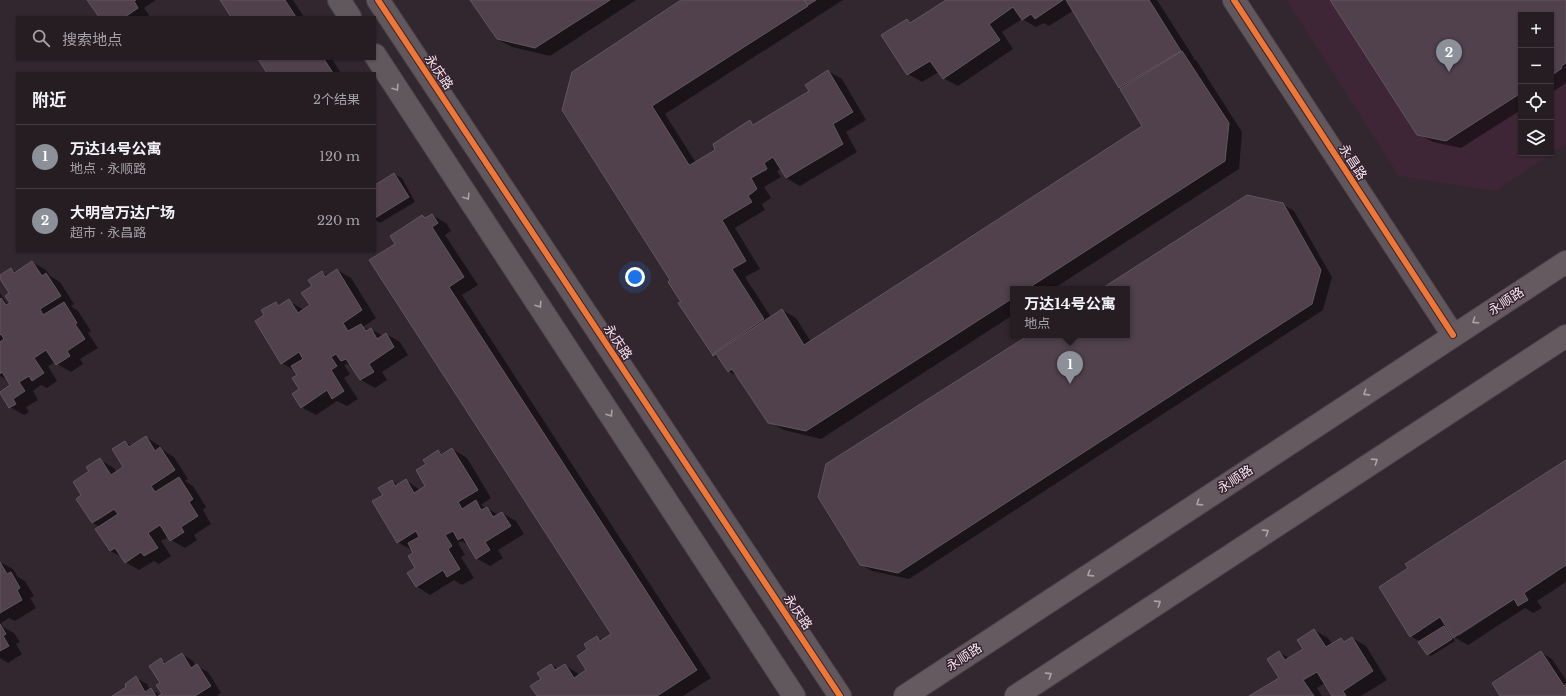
<!DOCTYPE html>
<html lang="zh">
<meta charset="utf-8">
<style>
:root{--surface:#261d23;--page:#2e262b;--text:#f1f3f6;--muted:#a4a2a6;--line:#423b41;--accent:#8c9099}
body{margin:0;font-family:"Libre Baskerville","Noto Sans SC",serif;background:var(--page);color:var(--text)}
.controls{position:absolute;right:12px;top:12px;display:grid;overflow:hidden;border-radius:0px;box-shadow:0 1px 3px #0004}
.controls button{width:36px;height:36px;display:grid;place-items:center;padding:0;border:0;border-bottom:1px solid var(--line);background:var(--surface);color:var(--text);font:20px sans-serif}
.you{position:absolute;left:635px;top:277px;width:14px;height:14px;margin:-10px;border:3px solid #fff;border-radius:50%;background:#1a73e8;box-shadow:0 0 0 6px #1a73e833}
.badge{display:grid;place-items:center;width:26px;height:26px;border-radius:50%;background:var(--accent);color:#fff;font-size:13px;font-weight:700}
.pin{position:absolute;translate:-50% -33px;filter:drop-shadow(0 1px 2px #0008)}
.pin::after{content:'';position:absolute;top:21px;width:14px;height:12px;background:inherit;clip-path:polygon(0 0,100% 0,50% 100%)}
.popup{position:absolute;left:1010px;top:286px;width:120px;height:52px;box-sizing:border-box;display:grid;place-content:center;border-radius:0px;background:var(--surface);filter:drop-shadow(0 1px 3px #0005);font-size:13px;white-space:nowrap;color:var(--muted)}
.popup b{font-size:15px;color:var(--text)}
.popup::after{content:'';position:absolute;left:50%;top:100%;margin-left:-8px;border:8px solid transparent;border-top-color:var(--surface)}
.list{margin:0;padding:0;list-style:none}
h2{display:flex;justify-content:space-between;align-items:center;height:52px;margin:0;padding:0 16px;font-size:17px}
h2 small{font-size:13px;font-weight:400;color:var(--muted)}
.list li{display:grid;grid-template-columns:26px 1fr auto;gap:12px;align-items:center;box-sizing:border-box;height:64px;padding:0 16px;border-top:1px solid var(--line)}
.list b{display:block;font-size:15px;white-space:nowrap}
.list p{margin:0;font-size:13px;white-space:nowrap;color:var(--muted)}
.list em{font-size:13px;font-style:normal;color:var(--muted)}
.icon{flex:none;width:22px;height:22px;fill:none;stroke:currentColor;stroke-width:2;stroke-linecap:round;stroke-linejoin:round}
.map{position:relative;flex:none;width:1566px;height:696px;overflow:hidden}
.search{position:absolute;background:var(--surface);box-shadow:0 1px 3px #0004;left:16px;top:16px;width:360px;height:44px;display:flex;align-items:center;gap:10px;box-sizing:border-box;padding:0 14px;border-radius:0px;color:var(--muted);font-size:15px}
.panel{position:absolute;background:var(--surface);box-shadow:0 1px 3px #0004;left:16px;top:72px;width:360px;height:180px;border-radius:0px}
.map>svg:first-child{display:block}
.built{fill:#3f2637;fill-rule:evenodd}
.shadow{fill:#0007;fill-rule:evenodd}
.building{fill:#50414c;stroke:#61575e}
.lines{fill:none;stroke-linecap:round;stroke-linejoin:round}
.tertiary-casing{stroke:#4e444a;stroke-width:24}
.secondary-casing{stroke:#4e444a;stroke-width:24}
.tertiary{stroke:#61585e;stroke-width:22}
.secondary{stroke:#665a61;stroke-width:22}
.cycleway-casing{stroke:#372230;stroke-width:8}
.cycleway{stroke:#f07635;stroke-width:6}
.oneway{stroke:#ab9fa6}
.oneway2{stroke:#aea0a8}
.labels{text-anchor:middle;dominant-baseline:central;stroke-width:3;stroke-linejoin:round;paint-order:stroke}
.street-label{font-size:13px;fill:#f5e6ef;stroke:#372230}
</style>
<div class="map">
<svg width="1566" height="696" viewBox="0 0 1566 696">
<rect width="100%" height="100%" fill="#32272f"/>
<path class="built" d="M1287,0H1566V144L1495,191L1399,176ZM1521,15H1551V153H1521Z"/>
<path class="shadow" d="M89,0H156L144,8L149,15L146,17H100Z
M221,0H293L304,17H232Z
M472,0H636L550,56L512,47L497,39Z
M684,0H843L665,114L696,163L717,150L750,122L756,125L811,91L828,71L842,79L866,120L846,132L857,152L800,186L786,178L781,169L777,171L781,177L764,187L771,198L762,204L765,210L735,228L760,269L745,277L771,317L782,310L796,318L811,342L1144,126L1074,10L1049,26L1044,23L1036,27L1022,19L1002,32L1013,49L958,86L943,78L939,72L922,82L908,74L907,20L912,23L948,0H1157L1194,58L1193,59L1196,60L1242,132L1239,169L1053,289H1013V315L821,439L784,430L769,422L739,377L728,371L720,359L712,354L680,303L682,302L672,280L563,109Z
M1331,0H1566V83L1551,93V15H1521V110L1461,148L1433,142L1418,134Z
M260,59H332L341,73H269Z
M394,174L402,178L415,202L380,223L375,220V186Z
M1282,204L1294,211L1332,277L1323,310L909,579L872,571L860,564L1030,335H1127V289H1102Z
M432,215L446,223L451,231L445,235L478,285L462,295L711,678L683,696H538L543,679L551,665L559,669L565,665L580,675L587,670L589,649L597,637L603,640L613,634L396,244L422,216L427,218Z
M32,262L46,270L50,276L60,282L74,304L71,306L78,311L91,331L88,333L98,348L80,359L83,364L71,372L57,364L55,362L48,366L57,381L47,388L41,385L33,391L38,400L26,407L29,412L24,415L10,407L12,386L9,381L0,376V293L6,302L10,304L11,303L10,293L0,276L11,269L17,272Z
M337,270L351,278L376,318L363,327L369,330L371,329L383,336L386,334L400,342L408,355L382,372L387,380L375,388L361,380L353,367L347,364L344,365L350,374L344,378L358,399L347,406L337,401L316,415L301,407L298,375L295,371L282,363L266,316L276,303L281,306L289,301L304,310L311,306L313,286L322,272L328,276Z
M146,437L160,446L163,450L174,457L188,479L185,481L193,486L206,507L203,510L211,524L194,535L197,540L185,548L171,540L169,537L161,541L171,556L159,564L154,561L139,570L125,562L122,557L110,551L100,527L93,523L83,496L91,472L100,460L114,468L117,472L124,467L125,442L132,446ZM118,505L119,507L97,521V519Z
M452,449L467,458L491,498L481,505L499,515L502,513L516,521L524,534L498,550L503,558L490,566L476,558L469,546L462,541L458,543L465,555L461,557L474,578L462,585L454,580L430,595L416,586L414,553L412,550L397,542L384,495L392,481L398,485L406,480L420,490L426,486L427,464L438,452L444,455Z
M1566,462V582L1537,601L1542,608L1533,613L1525,608L1468,645L1452,636L1455,641L1431,656L1427,654L1421,642L1410,636ZM1517,595L1518,597L1459,636V633Z
M0,562L13,569L18,577L25,581L34,596L30,598L36,608L15,621L9,618L1,623L3,627L14,633L20,642L16,644L22,654L8,663L0,658Z
M1314,630L1328,638L1332,644L1341,639L1346,642L1352,638L1366,646L1387,680L1361,696H1333L1325,683L1317,688L1322,696H1251L1280,678L1279,652L1289,658L1304,649Z
M1541,652L1552,659L1566,680V696H1501Z
M182,654L193,661L196,666L208,672L221,693L217,695L219,696H114L128,687L136,678L147,684L150,690L161,695L163,694L161,683V660L167,663Z"/>
<path class="building" d="M87,0H136L134,1L138,8L125,17H99Z
M220,0H285L296,17H231Z
M470,0H610L535,48L497,39Z
M681,0H804L808,6L652,106L689,165H690L715,150L713,144L750,120L753,125L809,91L805,85L828,70L853,112L833,124L843,144L786,178L773,157L764,163L767,169L751,178L757,189L748,196L752,202L722,220L746,261L732,269L764,319L712,354L678,303L681,302L668,282L670,280L562,110L572,72Z
M804,0H816L808,5Z
M946,0H1063L1035,19L1031,14L1022,20L1013,7L989,24L1000,40L943,79L930,61L907,75L881,35L907,19L910,23Z
M1066,0H1149L1181,51L1119,88Z
M1330,0H1566V63L1561,66L1562,68L1551,76V15H1521V93L1446,141L1417,135Z
M1182,51L1229,123L1225,161L1027,289H1013V298L806,431L768,423L732,369L728,372L716,354L713,356L712,355L782,309L804,345L1142,126L1120,89Z
M258,59H324L333,73H267Z
M394,173L409,197L375,218V185Z
M1247,195L1283,203L1321,270L1312,304L898,573L860,565L818,497L826,464L1029,335H1127V289H1101Z
M432,214L438,223L432,227L464,277L449,287L697,670L657,696H537L530,686L541,679L537,673L551,664L555,670L565,664L574,678L586,670L577,656L587,649L584,644L597,636L600,641L611,634L369,260L395,244L390,236L422,215L425,218Z
M32,261L42,276L46,273L61,296L40,309L43,315L64,302L77,323L75,324L85,339L67,351L70,356L56,365L46,350L34,358L44,373L32,381L29,376L19,382L25,391L13,399L16,404L9,408L0,393V392L10,385L2,372L0,374V342L4,339L1,334L0,335V299L1,298L6,305L10,303L5,296L9,293L0,279V275L11,268L14,273Z
M337,269L362,310L343,323L348,331L361,324L366,331L371,328L377,339L386,333L394,347L369,364L374,372L360,380L346,359L341,361L336,354L331,357L337,366L331,370L344,391L332,399L327,390L301,408L292,394L299,389L292,378L297,375L291,366L303,359L299,352L281,364L255,321L264,315L261,310L276,302L278,306L289,299L298,313L310,305L301,293L312,286L308,280L322,271L325,277Z
M146,436L155,451L160,447L175,470L151,486L155,492L179,477L193,499L189,502L198,516L181,527L184,532L170,541L160,525L148,533L158,548L144,556L141,552L125,563L115,548L110,551L95,529L118,514L114,509L92,523L76,499L81,495L73,482L89,471L86,467L100,458L111,475L123,467L112,449L125,441L129,447Z
M452,448L478,490L458,502L462,509L476,500L481,510L487,507L493,517L502,512L511,526L485,542L490,550L476,559L463,537L458,540L453,531L445,535L452,546L448,549L460,569L447,577L443,570L416,587L407,573L415,568L408,556L413,553L408,543L419,537L416,531L397,543L372,501L383,495L378,488L392,480L395,486L406,479L414,493L425,486L416,470L426,464L423,460L438,450L441,455Z
M1566,460V565L1524,593L1528,600L1518,606L1514,599L1453,638L1440,617L1410,637L1379,587L1408,568L1405,564Z
M0,562L7,574L11,572L20,588L17,590L22,600L0,613Z
M0,624L6,634L3,636L9,646L0,651Z
M1444,626L1452,639L1427,655L1418,642Z
M1314,629L1326,647L1341,638L1344,642L1352,637L1373,671L1343,691L1346,696H1332L1317,672L1303,680L1314,696H1249L1279,678L1267,659L1279,651L1285,660L1303,649L1297,640Z
M1541,651L1564,686L1566,684V696H1500L1492,683Z
M182,653L191,668L197,664L211,686L195,696H158L162,694L156,685L160,683L149,666L161,658L164,664Z
M136,676L145,692L151,688L156,696H112L126,687L125,684Z"/>
<g class="lines">
<g class="tertiary-casing">
<path id="tertiary" d="M339,0L350,17
M378,0L840,696
M1234,0L1453,335
M375,55L794,696"/>
</g>
<g class="secondary-casing">
<path id="secondary" d="M905,696L1566,262
M1016,696L1566,336"/>
</g>
<use href="#tertiary" class="tertiary"/>
<use href="#secondary" class="secondary"/>
<g class="cycleway-casing">
<path id="cycleway" d="M378,0L840,696
M1234,0L1453,335"/>
</g>
<use href="#cycleway" class="cycleway"/>
</g>
<defs><path id="oneway-chevron" d="M-2-3.5L2.5 0L-2 3.5" fill="none" stroke-width="1.6" stroke-linecap="round" stroke-linejoin="round"/></defs>
<g class="oneway">
<use href="#oneway-chevron" transform="translate(396 88) rotate(57)"/>
<use href="#oneway-chevron" transform="translate(467 197) rotate(57)"/>
<use href="#oneway-chevron" transform="translate(539 305) rotate(57)"/>
<use href="#oneway-chevron" transform="translate(610 414) rotate(57)"/>
</g>
<g class="oneway2">
<use href="#oneway-chevron" transform="translate(1475 321) rotate(147)"/>
<use href="#oneway-chevron" transform="translate(1366 393) rotate(147)"/>
<use href="#oneway-chevron" transform="translate(1375 461) rotate(-33)"/>
<use href="#oneway-chevron" transform="translate(1199 503) rotate(147)"/>
<use href="#oneway-chevron" transform="translate(1266 532) rotate(-33)"/>
<use href="#oneway-chevron" transform="translate(1090 574) rotate(147)"/>
<use href="#oneway-chevron" transform="translate(1158 603) rotate(-33)"/>
<use href="#oneway-chevron" transform="translate(1049 675) rotate(-33)"/>
</g>
<g class="labels">
<g class="street-label">
<text transform="translate(439 72) rotate(56)">永庆路</text>
<text transform="translate(1353 162) rotate(57)">永昌路</text>
<text transform="translate(1506 301) rotate(-33)">永顺路</text>
<text transform="translate(618 342) rotate(56)">永庆路</text>
<text transform="translate(1235 479) rotate(-33)">永顺路</text>
<text transform="translate(798 612) rotate(56)">永庆路</text>
<text transform="translate(964 657) rotate(-33)">永顺路</text>
</g>
</g>
</svg>
<div class="controls">
<button>+</button>
<button>−</button>
<button><svg class="icon" aria-label="locate" viewBox="0 0 24 24"><circle cx="12" cy="12" r="6"/><path d="M12 2v4M12 18v4M2 12h4M18 12h4"/></svg></button>
<button><svg class="icon" aria-label="layers" viewBox="0 0 24 24"><path d="M12 4l9 5-9 5-9-5zM3 14l9 5 9-5"/></svg></button>
</div>
<div class="you"></div>
<div class="pin badge" style="left:1070px;top:384px">1</div>
<div class="popup"><b>万达14号公寓</b>地点</div>
<div class="pin badge" style="left:1449px;top:72px">2</div>
<div class="search"><svg class="icon" aria-label="search" viewBox="0 0 24 24"><circle cx="10" cy="10" r="6"/><path d="M15 15l6 6"/></svg>搜索地点</div>
<section class="panel">
<h2>附近<small>2个结果</small></h2>
<ul class="list">
<li><span class="badge">1</span><div><b>万达14号公寓</b><p>地点 · 永顺路</p></div><em>120 m</em></li>
<li><span class="badge">2</span><div><b>大明宫万达广场</b><p>超市 · 永昌路</p></div><em>220 m</em></li>
</ul>
</section>
</div>
